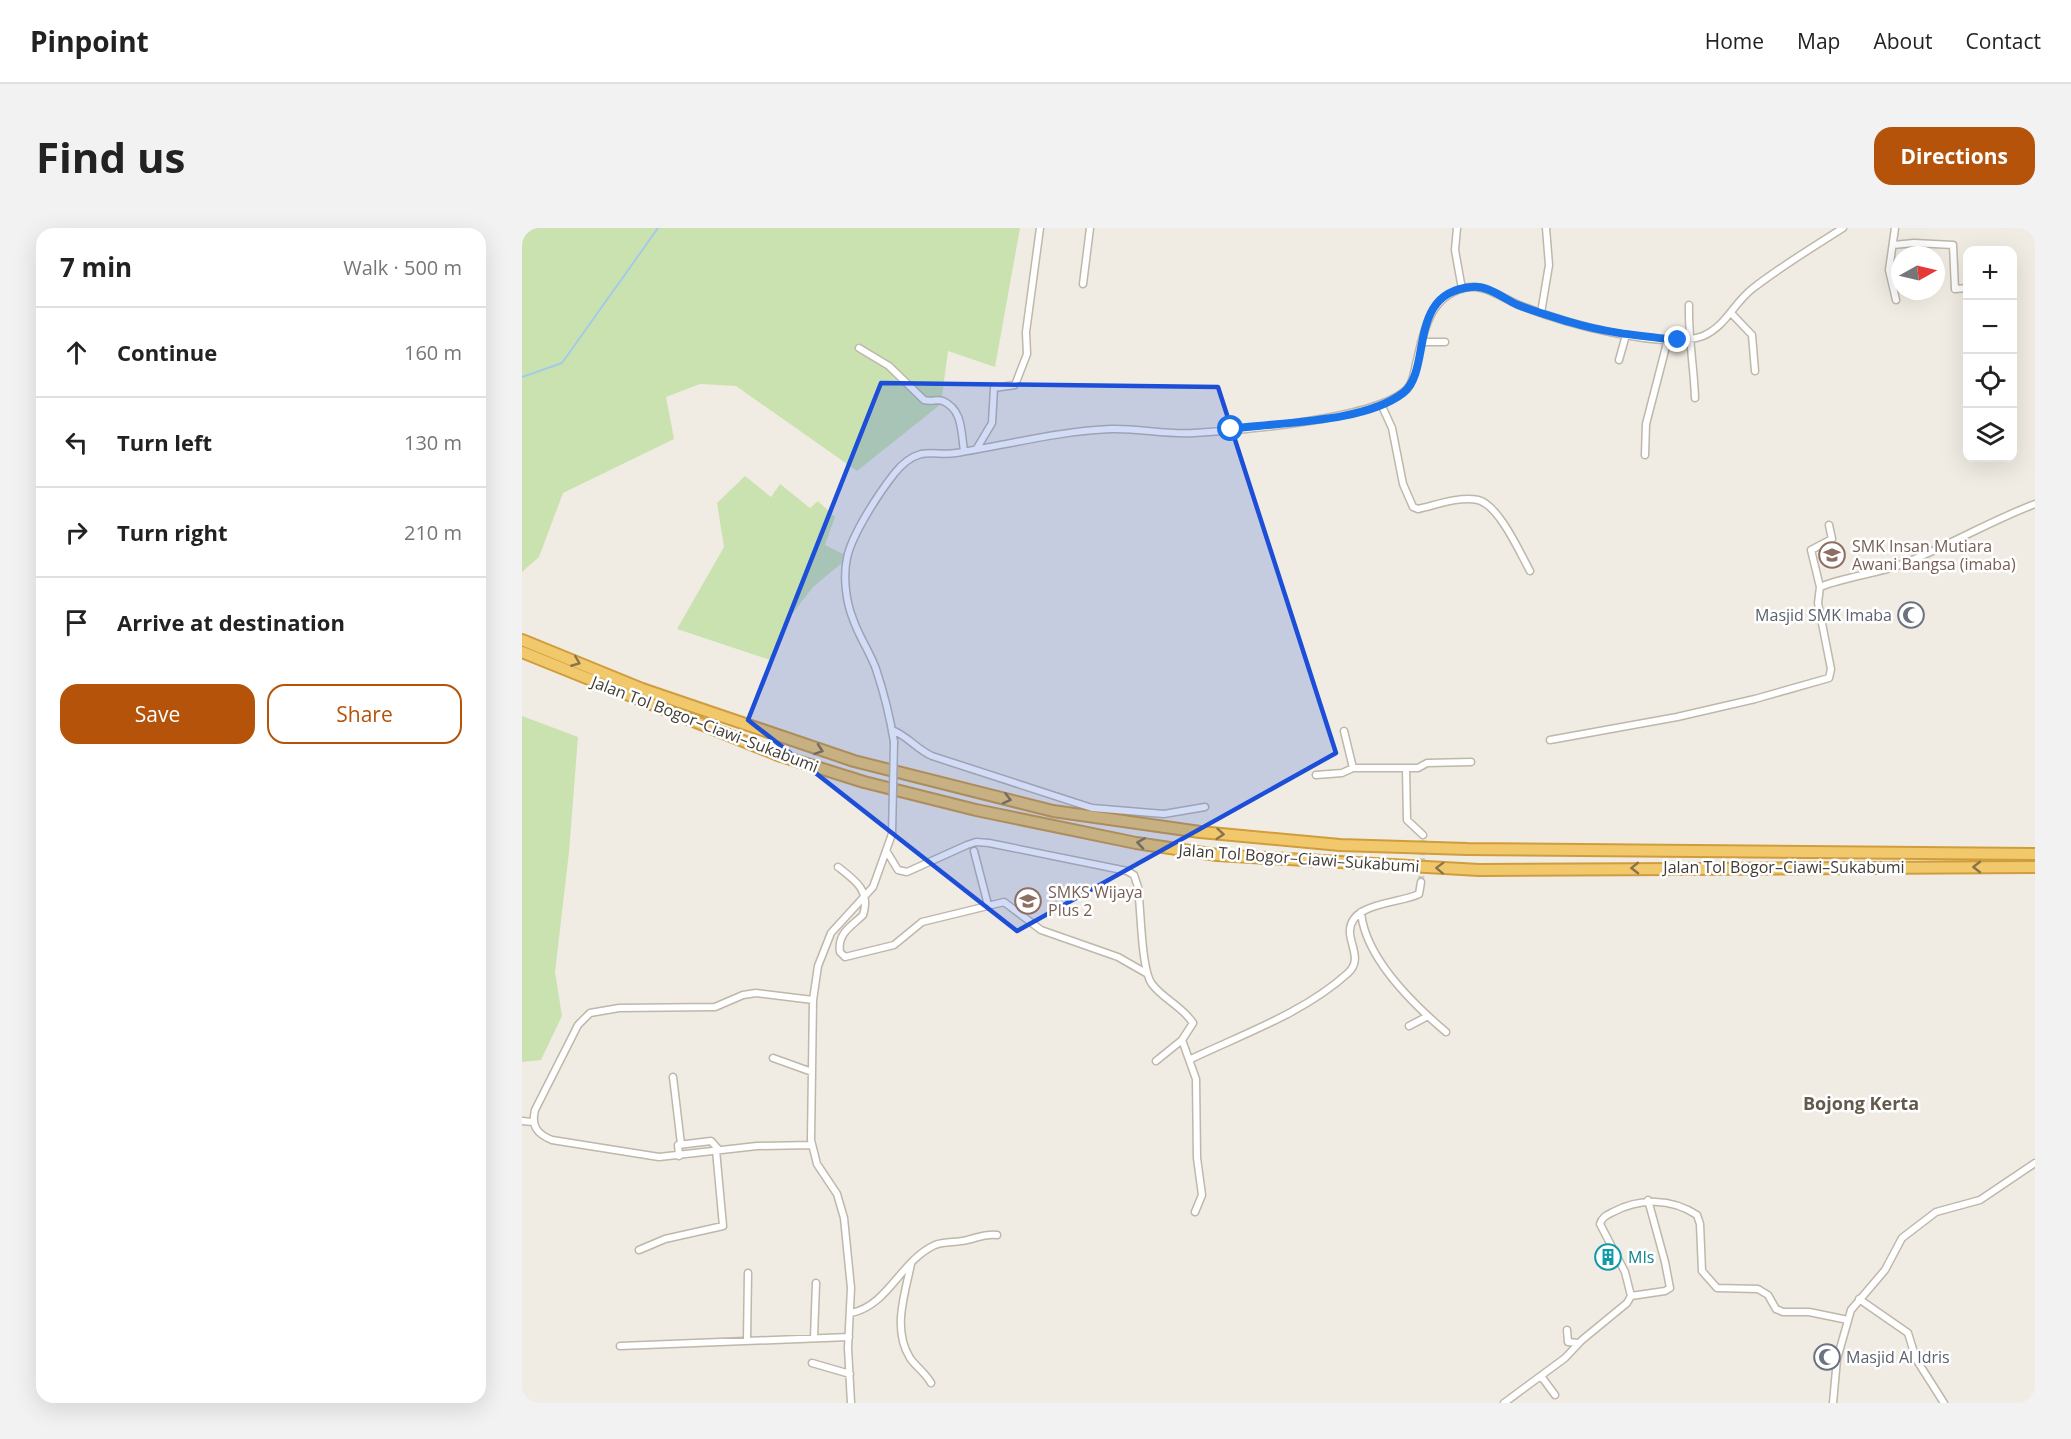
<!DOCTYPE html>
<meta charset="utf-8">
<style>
:root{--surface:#fff;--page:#f2f2f2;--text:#222;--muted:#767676;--line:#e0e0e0;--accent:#b45309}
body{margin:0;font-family:"Open Sans",sans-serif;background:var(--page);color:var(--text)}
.controls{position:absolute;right:18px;top:18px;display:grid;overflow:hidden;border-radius:12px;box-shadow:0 6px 24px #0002}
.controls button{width:54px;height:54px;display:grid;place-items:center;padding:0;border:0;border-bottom:2px solid var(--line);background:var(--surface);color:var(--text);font:30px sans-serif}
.compass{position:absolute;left:1369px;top:18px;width:54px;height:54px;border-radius:50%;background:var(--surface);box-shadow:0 6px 24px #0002;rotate:82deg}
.stop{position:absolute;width:18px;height:18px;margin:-14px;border:4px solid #1a73e8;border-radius:50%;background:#fff}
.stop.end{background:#1a73e8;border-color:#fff;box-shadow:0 2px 6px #0008}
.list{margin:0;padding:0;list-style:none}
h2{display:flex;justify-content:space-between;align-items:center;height:78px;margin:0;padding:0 24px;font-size:26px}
h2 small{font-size:20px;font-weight:400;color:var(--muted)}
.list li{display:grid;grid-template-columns:39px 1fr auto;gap:18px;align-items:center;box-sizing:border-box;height:90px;padding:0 24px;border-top:2px solid var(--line)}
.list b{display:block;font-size:22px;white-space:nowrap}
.list em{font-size:20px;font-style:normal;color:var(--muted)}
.actions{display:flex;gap:12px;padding:18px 24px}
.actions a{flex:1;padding:14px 0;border:2px solid var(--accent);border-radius:18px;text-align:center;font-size:21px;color:var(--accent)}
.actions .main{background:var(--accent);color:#fff}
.icon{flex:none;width:33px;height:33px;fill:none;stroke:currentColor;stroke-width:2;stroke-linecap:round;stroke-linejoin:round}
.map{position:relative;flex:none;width:1513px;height:1175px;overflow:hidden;border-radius:18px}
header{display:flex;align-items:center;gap:36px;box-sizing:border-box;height:84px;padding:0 30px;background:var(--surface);border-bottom:2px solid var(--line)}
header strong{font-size:28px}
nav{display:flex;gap:33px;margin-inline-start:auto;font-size:21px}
.intro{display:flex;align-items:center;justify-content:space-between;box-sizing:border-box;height:144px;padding:0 36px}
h1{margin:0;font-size:42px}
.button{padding:15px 27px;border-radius:18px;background:var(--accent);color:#fff;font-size:21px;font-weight:700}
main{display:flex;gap:36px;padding:0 36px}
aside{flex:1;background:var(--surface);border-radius:18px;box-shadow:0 6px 24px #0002}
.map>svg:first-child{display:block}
.green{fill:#cae2af}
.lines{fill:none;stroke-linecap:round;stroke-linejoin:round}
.stream{stroke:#a3cbe9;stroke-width:2}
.street-tunnel{stroke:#cdc9c0;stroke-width:6;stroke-dasharray:6 3;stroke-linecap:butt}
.street-casing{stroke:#beb7aa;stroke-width:9}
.highway-casing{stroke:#d09d3d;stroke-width:14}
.street{stroke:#fff;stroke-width:6}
.highway{stroke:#f2c86c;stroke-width:10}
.street-bridge-casing{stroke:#beb7aa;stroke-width:9;stroke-linecap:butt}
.street-bridge{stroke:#fff;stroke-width:6}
.oneway{stroke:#88744a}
.route{stroke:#1a73e8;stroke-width:8}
.marked{fill:#1d4ed8;fill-opacity:0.2;stroke:#1d4ed8;stroke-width:4.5;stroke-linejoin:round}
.labels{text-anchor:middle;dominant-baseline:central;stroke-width:5;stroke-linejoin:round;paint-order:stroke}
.education-label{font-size:16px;fill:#785e54;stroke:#fff;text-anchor:start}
.worship-label{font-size:16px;fill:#5b616d;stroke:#fff;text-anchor:end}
.street-label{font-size:16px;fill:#413c34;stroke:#fff}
.culture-label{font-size:16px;fill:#0d838f;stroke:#fff;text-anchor:start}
.neighbourhood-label{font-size:18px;font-weight:bold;fill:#635a4c;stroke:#fff}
</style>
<header>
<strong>Pinpoint</strong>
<nav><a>Home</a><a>Map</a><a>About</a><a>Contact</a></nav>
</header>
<div class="intro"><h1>Find us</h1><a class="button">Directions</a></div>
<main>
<aside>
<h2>7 min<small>Walk · 500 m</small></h2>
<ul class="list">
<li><svg class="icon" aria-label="ahead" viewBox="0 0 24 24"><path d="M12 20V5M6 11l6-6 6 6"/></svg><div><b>Continue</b></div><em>160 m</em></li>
<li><svg class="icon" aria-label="left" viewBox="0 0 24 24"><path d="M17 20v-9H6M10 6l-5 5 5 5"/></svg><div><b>Turn left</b></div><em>130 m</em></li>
<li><svg class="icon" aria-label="right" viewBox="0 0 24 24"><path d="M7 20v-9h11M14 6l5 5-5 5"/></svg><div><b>Turn right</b></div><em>210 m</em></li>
<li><svg class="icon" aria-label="arrive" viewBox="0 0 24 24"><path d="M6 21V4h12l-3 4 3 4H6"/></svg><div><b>Arrive at destination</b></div></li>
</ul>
<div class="actions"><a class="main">Save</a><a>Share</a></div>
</aside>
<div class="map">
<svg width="1513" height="1175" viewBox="0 0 1513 1175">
<rect width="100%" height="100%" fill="#f0ece3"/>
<path class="green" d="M0,0H498L473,139L426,123L419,176L335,243L214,158L178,156L144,169L152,211L41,265L17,329L0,344Z
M223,248L249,269L258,256L288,280L296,273L313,289L303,317L321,326L320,335L291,359L260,399L251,433L155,401L202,319L195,275Z
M0,488L56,509L47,624L33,744L40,788L19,832L0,834Z"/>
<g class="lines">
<path class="stream" d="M0,149L40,135L136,0"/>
<path class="street-tunnel" d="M899,654L901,607"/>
<g class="street-casing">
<path id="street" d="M935,0L933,22L940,61
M1373,0L1367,42L1374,72
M1371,17L1392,15L1431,17L1433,61L1446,60
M561,56L568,0
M1167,77C1166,109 1172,138 1173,170
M1019,85L1027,37L1024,0
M1209,85L1230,107L1233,143
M899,114H923
M337,120L367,138L402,172C409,174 415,171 421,173C441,182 439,204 442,223
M1097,132L1104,107
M859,176L870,200L881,256L891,279L896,281C914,277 937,268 956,272C977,277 998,325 1008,343
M455,220L470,195L472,160L493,157L505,126L504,104L518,0
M1123,227L1124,196L1146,111
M1298,359L1289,322L1310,311L1307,297
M370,502C386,508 394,521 410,528L570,580L642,586L683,579
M822,503L831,540
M1028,512L1155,489L1233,471L1307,450L1309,441L1296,375L1298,359C1325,348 1356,346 1383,335C1428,317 1468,293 1513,276
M372,514C368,489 362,465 354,441C348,424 337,409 331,391C324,374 321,349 325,330C330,306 357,265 372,246C379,237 388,229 399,226C410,224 422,227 434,225C485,217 537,203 589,201C617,200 644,207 672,205C715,203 856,191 885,161C891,155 892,145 894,136C902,104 906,70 942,60C963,55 981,71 1000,78C1040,94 1140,123 1181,108C1204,98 1211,76 1230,61C1258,39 1291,19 1321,0
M884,541L885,592L901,607
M794,547L820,545L831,540H896L905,535L949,534
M452,623L466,677
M365,624L376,642L385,644L445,617L454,614L467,615L605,643L612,647L616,659C619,681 619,741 630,756C641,771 660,778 671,795L660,812L674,851L675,930L680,967L673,984
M316,639C333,652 349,663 341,687C330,698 315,705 318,724L323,729L372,717L400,694L482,674L519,702L596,729L624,745
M839,684C843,730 891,776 924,804
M887,798L906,788
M251,830L290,844
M669,831C721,806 782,785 826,745C839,733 830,721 828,706C825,674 877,676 897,666L899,654
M634,833L660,812
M151,849L159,916
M0,893L11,894
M290,917L235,918L137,929L30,912C15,906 9,898 13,882L56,797L68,785L97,780L193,779L221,767L234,765L291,772
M157,928L156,917L189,913L197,922
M117,1022L143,1011L201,998L194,922
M389,1036C383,1066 370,1101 388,1130C394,1139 403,1144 409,1155
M1109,1068L1143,1063L1148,1060L1143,1034L1126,972
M1337,1071L1386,1105L1394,1131L1422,1175
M329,1085C366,1078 379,1032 413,1017C423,1013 435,1015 445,1012C456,1010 462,1005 475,1007
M1045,1102L1046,1114L1056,1115
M292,1110L294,1055
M225,1112L226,1045
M98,1118L327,1109
M290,1135L328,1146
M1019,1148L1033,1167
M329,1175L326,1120L329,1060L322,990L315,966L295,936L289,912L291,772L296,738L309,705L351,659L370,606
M982,1175L1043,1130L1060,1112L1105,1075L1109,1068L1103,1044L1078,996C1080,989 1085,987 1091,984C1118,970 1149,970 1175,987L1178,996L1180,1043L1195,1060L1236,1061L1246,1067L1254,1081L1261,1084H1287L1326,1092
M1311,1175L1315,1131L1329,1082L1363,1042L1380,1010L1414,984L1458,972L1513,935"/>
</g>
<g class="highway-casing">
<path id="highway" d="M0,412L120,461L332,533L531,583L678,604L818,617L945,621L1513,626
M0,424L256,527L342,554L454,582L614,615L695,627L957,642L1513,639"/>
</g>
<use href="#street" class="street"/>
<use href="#highway" class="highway"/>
<g class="street-bridge-casing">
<path id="street-bridge" d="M370,606L372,514"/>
</g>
<use href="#street-bridge" class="street-bridge"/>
</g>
<defs><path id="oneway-chevron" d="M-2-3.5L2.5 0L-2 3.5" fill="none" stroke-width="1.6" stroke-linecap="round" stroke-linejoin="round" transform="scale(1.5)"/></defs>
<g class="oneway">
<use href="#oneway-chevron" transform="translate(54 434) rotate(22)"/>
<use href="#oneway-chevron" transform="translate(297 522) rotate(19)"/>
<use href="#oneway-chevron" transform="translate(485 571) rotate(14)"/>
<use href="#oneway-chevron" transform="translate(698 606) rotate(5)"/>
<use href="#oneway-chevron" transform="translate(619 615) rotate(-171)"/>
<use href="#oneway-chevron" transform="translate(1455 639) rotate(-180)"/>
<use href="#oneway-chevron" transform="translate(918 640) rotate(-178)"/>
<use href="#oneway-chevron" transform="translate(1113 640) rotate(179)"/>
</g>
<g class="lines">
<path class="route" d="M709,201C757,194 842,195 881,165C911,142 884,64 950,59C966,57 982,71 996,77C1013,84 1031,89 1048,94C1084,105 1119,108 1156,112"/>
</g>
<path class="marked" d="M359,155L696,159L814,525L495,703L226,492Z"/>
<defs>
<g id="school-ring" transform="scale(1.35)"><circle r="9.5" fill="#fff" stroke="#8d6e63" stroke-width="1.5"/><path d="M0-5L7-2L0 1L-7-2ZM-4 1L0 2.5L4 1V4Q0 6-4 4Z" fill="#8d6e63"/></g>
<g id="mosque-ring" transform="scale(1.35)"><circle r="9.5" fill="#fff" stroke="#6b7280" stroke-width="1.5"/><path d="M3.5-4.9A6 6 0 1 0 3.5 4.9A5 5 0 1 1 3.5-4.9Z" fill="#6b7280"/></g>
<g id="building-ring" transform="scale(1.35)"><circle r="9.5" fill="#fff" stroke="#0f9aa8" stroke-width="1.5"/><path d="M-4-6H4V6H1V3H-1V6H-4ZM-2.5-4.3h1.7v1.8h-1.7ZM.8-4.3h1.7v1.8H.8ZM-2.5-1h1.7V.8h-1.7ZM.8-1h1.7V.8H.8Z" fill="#0f9aa8"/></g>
</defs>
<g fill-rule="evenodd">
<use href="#school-ring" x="1310" y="327"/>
<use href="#mosque-ring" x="1389" y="387"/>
<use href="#school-ring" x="506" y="673"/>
<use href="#building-ring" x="1086" y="1029"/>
<use href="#mosque-ring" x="1305" y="1129"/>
</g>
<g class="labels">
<g class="education-label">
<text x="1330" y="318">SMK Insan Mutiara<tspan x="1330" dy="18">Awani Bangsa (imaba)</tspan></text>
<text x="526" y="664">SMKS Wijaya<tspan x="526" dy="18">Plus 2</tspan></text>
</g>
<g class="worship-label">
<text x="1370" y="387">Masjid SMK Imaba</text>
<text x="1324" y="1129" text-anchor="start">Masjid Al Idris</text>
</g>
<g class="street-label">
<text transform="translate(183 496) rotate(21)">Jalan Tol Bogor–Ciawi–Sukabumi</text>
<text transform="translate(777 630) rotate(4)">Jalan Tol Bogor–Ciawi–Sukabumi</text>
<text x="1262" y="639">Jalan Tol Bogor–Ciawi–Sukabumi</text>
</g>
<g class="culture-label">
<text x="1106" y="1029">MIs</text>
</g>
<g class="neighbourhood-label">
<text x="1339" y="875">Bojong Kerta</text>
</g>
</g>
</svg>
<div class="controls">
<button>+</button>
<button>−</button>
<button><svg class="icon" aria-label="locate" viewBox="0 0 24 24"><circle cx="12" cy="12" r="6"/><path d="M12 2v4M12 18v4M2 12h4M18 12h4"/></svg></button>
<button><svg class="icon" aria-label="layers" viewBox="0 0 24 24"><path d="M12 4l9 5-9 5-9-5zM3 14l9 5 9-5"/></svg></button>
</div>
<svg class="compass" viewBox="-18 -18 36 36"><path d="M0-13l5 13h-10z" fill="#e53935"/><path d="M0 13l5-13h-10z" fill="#767676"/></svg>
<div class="stop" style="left:709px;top:201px"></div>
<div class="stop end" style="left:1156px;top:112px"></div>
</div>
</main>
